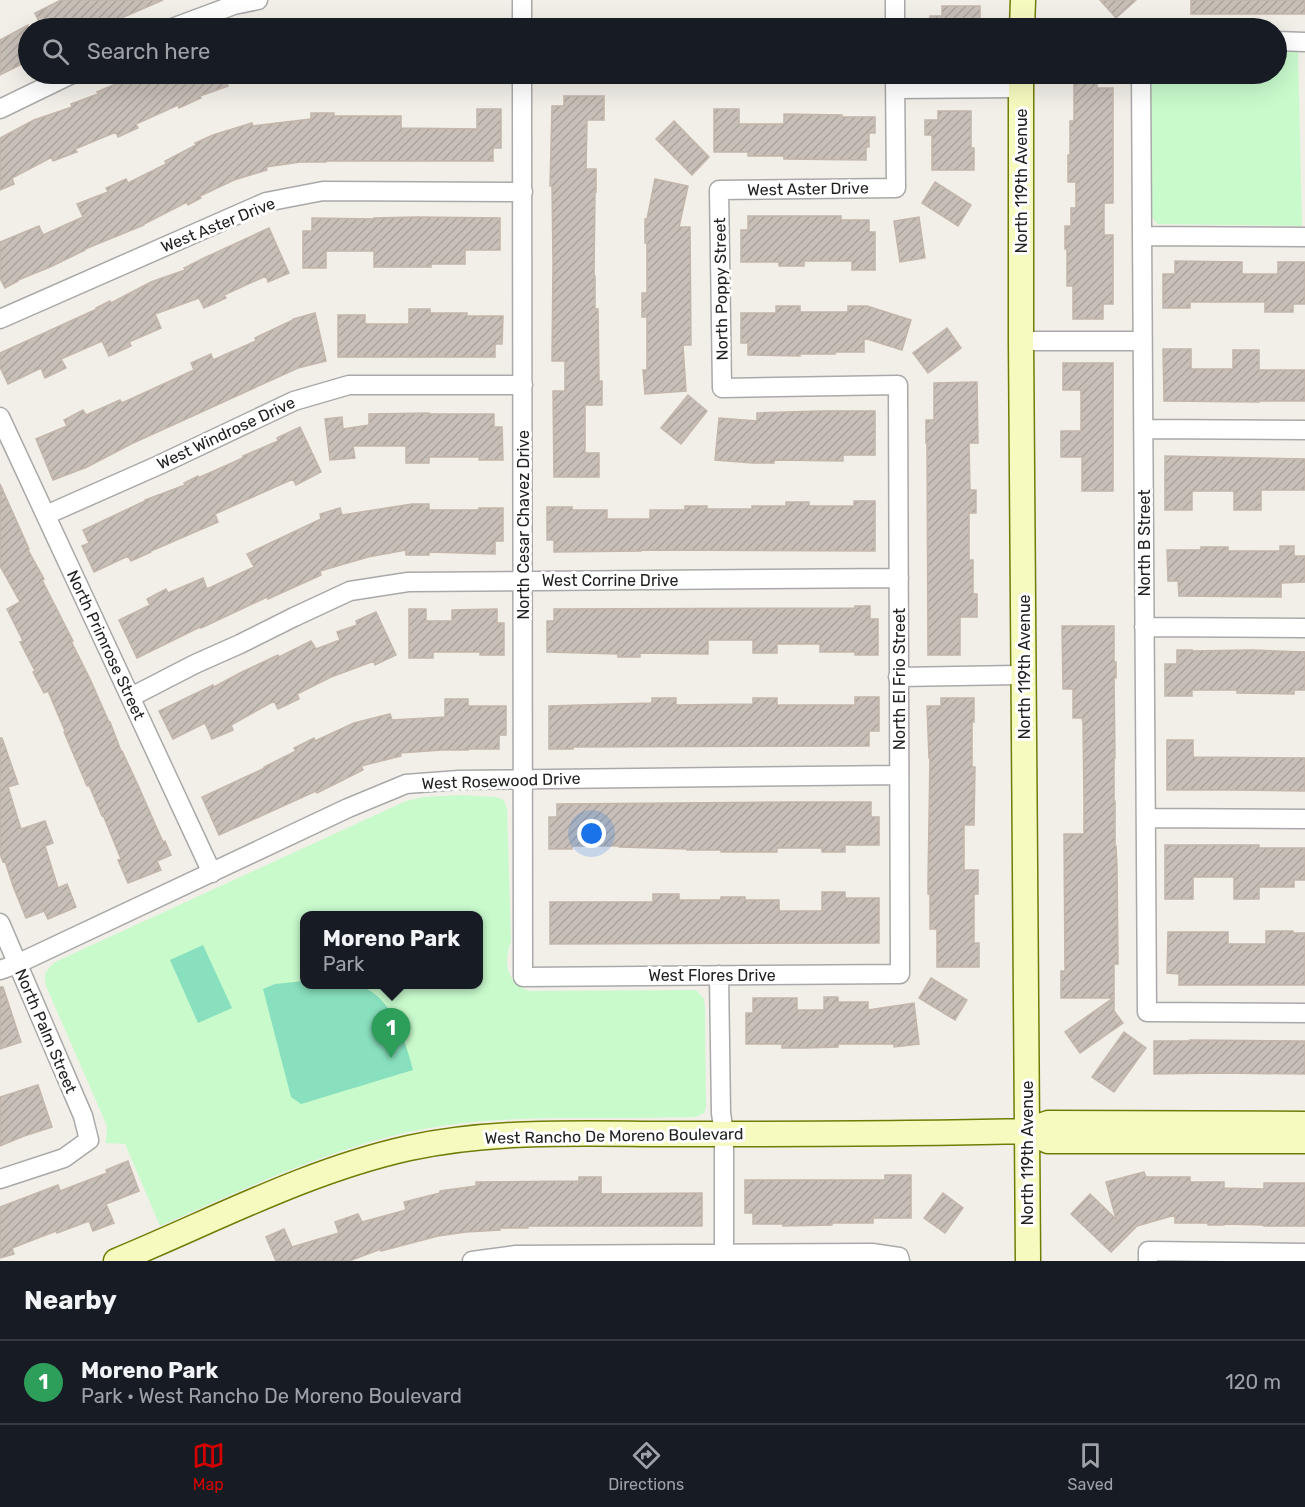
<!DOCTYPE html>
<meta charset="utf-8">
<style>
:root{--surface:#171b24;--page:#242831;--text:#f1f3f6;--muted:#9ea1a6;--line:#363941;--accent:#d40000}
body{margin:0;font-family:Rubik,sans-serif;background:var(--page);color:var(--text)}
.you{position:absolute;left:592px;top:834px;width:21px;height:21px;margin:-15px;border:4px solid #fff;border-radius:50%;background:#1a73e8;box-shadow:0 0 0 9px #1a73e833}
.badge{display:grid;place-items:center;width:39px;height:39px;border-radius:50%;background:var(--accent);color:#fff;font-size:20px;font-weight:700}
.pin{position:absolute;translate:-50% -50px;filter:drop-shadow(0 2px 3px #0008)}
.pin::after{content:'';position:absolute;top:32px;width:21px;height:18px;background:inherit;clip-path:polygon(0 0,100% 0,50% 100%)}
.popup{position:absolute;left:300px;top:911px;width:183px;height:78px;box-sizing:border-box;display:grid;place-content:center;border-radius:12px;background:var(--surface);filter:drop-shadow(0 2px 4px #0005);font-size:20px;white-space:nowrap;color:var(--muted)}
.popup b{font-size:22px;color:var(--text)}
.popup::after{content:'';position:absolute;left:50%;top:100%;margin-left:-12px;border:12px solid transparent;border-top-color:var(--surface)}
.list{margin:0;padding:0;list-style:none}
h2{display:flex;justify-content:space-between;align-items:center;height:78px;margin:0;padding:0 24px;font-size:26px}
h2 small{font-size:20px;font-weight:400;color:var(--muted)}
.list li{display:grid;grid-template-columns:39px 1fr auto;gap:18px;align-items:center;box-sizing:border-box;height:84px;padding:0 24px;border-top:2px solid var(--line)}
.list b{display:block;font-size:22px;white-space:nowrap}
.list p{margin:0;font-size:20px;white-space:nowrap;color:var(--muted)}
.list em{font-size:20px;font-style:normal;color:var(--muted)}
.icon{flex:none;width:33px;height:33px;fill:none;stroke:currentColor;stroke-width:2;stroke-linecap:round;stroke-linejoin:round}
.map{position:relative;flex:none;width:1305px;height:1261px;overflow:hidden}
.search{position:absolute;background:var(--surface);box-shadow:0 6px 24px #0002;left:18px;right:18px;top:18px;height:66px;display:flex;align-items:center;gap:15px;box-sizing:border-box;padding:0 21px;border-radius:33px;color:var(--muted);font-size:22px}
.sheet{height:162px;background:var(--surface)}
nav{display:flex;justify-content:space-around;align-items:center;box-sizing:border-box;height:84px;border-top:2px solid var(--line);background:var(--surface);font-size:16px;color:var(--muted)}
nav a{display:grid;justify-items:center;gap:3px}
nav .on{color:var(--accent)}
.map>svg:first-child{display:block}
.park{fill:#c8facc;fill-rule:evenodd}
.pitch{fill:#88e0be}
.building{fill:url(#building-hatch);stroke:#c4b6ab;stroke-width:1.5}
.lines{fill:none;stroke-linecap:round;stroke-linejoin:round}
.street-casing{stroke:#a9a9a9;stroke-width:21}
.secondary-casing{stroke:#707d05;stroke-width:27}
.street{stroke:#fff;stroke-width:18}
.secondary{stroke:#f7fabf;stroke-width:24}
.labels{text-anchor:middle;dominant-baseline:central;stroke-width:6;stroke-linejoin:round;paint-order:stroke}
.street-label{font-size:16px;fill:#222;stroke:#fff}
</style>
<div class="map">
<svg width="1305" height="1261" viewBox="0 0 1305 1261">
<defs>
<pattern id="building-hatch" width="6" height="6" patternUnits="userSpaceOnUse" patternTransform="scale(1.5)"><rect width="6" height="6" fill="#c7bfb8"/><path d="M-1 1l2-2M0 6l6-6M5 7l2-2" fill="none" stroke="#aba49e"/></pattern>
</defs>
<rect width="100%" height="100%" fill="#f2efe9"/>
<path class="park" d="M1277,52H1298L1302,226L1157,224L1151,216L1150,74H1276Z
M461,795L496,797L504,800L507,809L511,941C503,963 506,982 529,991L696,990L704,999L705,1008L706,1108L704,1113L696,1117C658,1118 620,1118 582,1118C517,1118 452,1120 388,1137C309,1158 235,1193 160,1226L125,1144L106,1143L107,1126L46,986C43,972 46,971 55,962L406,801L424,797ZM304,916H478V984H304Z"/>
<path class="pitch" d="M203,945L232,1008L198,1023L170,960Z
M304,981V984C319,984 336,982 351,984C391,990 404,1037 413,1070L301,1104L291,1097L263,989L275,984Z"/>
<path class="building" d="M61,0H163L98,28H81L79,23L67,28H42L35,13Z
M1100,0H1136L1116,18Z
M1191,0H1305V14H1191Z
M942,6H980V28H930V16H942Z
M28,25V61L0,75V40Z
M139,74H223L228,86L200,96L201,98L179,108L178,105L136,124L138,128L118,137L116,132L75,149L77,152L53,161L52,157L12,178L14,184L0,190V138L34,120L72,107L71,104L98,94L97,92Z
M1074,74H1097V88H1113V203H1104V235H1113V304H1103V319H1073V286H1067V249H1065V226H1071V208H1076V182H1068V155H1070V121H1074Z
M564,96H604V120H587L586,169H596V192H595L594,276H595V309H598L599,381H602V405H585V453H599V477H554L553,391H565V361H552L553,263L552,186H550L552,106H564Z
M477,109H501V148H493V161H326V162H300L266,167L267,170L234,180L200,196L201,198L188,205L187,202L144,224V225L85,249V250L50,267L18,280V281L5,288L0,278V242L39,226L43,235L83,217L77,204L108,192L106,188L126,179L128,183L166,164L165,161L196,145L195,143L213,135L252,123L253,126L311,119V113H334V116H401V128L477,129Z
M714,109H739V124H784V114L842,115V117H875V133H869V147H866V160L784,159V156H748V152H714Z
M938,111H971V148H974V170H932V135H925V120H938Z
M674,121L709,157L692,175L656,139Z
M655,179L688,186L679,227H690L691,345H683L686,391L645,394L643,370H647V317H642V293H647V243H645V219H647Z
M935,182L971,205L958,226L922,203Z
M748,216H841V220H869V232H875V270H852V261H804V266H779V262H741V230H748Z
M417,217L500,218V250H465V264H431V267H374V251H326V268H303V231H312V218L374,219V218Z
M919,217L925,258L900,262L894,221Z
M269,228L289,273L268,282L266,276L224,295L226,298L204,308L199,298L155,314L161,328L129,342L131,346L109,356L102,341L61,359L66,368L45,378L41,368L8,384L0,367V353L97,309L96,308L110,301L111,303L151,282L185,270L184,268L204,258Z
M1175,261L1242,262V274H1278V262H1305V304H1293V312H1265V302H1190V308H1163V274H1175Z
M776,306H800V312H848V306H867L911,320L902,350L864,338V352H835V354H800V356L748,355V343H741V313H776Z
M409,309H430V313H467V316H503L502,344H495V357H338V315H365V324H409Z
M315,313L326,361L298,368L131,444L87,467L53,480L36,439L67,426L64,420L83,410L86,415L120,400L122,403L194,370L191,363L211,354L213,360L256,341L255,338L293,320V319Z
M947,328L961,348L928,373L913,353Z
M1163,349H1191V369H1233V350H1259V370H1305V401H1259V402L1164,401Z
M1063,363H1113V491H1082V457H1061V431H1081V390H1063Z
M977,382L978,443H969L970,490H976V513H969V560H973V594H977V617H960V655H928L927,443H926V420H934V383Z
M688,395L707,411L681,444L661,428Z
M820,411H875V455H843V461L774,460V463H753L715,460L719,418L757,421V413Z
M429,413V414H494V427H502L503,460H479V457H429V463H406V446H353L355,458L330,460L325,419L342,417L343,429L369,425V414Z
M300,427L321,472L296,485L293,479L215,514L218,522L151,551V552L131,561L128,556L94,572L82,546L89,543L83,530L145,501V500L185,485L184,483L198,476V478L243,458V456L278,441L277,438Z
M1165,456L1305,459V490H1261V510H1234V491H1192V510H1165Z
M0,484L29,549L28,550L44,579L42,580L73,641H71L90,679L109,722H110L121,751H122L137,783L163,842L165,841L171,855L157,861L161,870L128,883L118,860L121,859L103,815L102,816L89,785L87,786L73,753L64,732L65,731L48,691L44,693L33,672L35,671L20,642L23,641L7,609L20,602L0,566Z
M854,501H875V551L641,550V551L554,552V540H547V507H572V510H607V519H650V510H685V506H707V509H752V506H786V502H809V506H854Z
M412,504H429V510H479V508H503V541H495V554L429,552V555H406V550L368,557L320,571L321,575L268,599L267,597L201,628L200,627L137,658L119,620L150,605L147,599L166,589L168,593L203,578L207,589L254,567L247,554L321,519L320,514L340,508L342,515Z
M1280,546H1294V556H1305V582L1281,583V597L1179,596L1178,581H1168L1167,550H1201V547H1228V551H1280Z
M855,606H870V619H878V655H855V652H820V644H777V653H753V640H708V654L640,653V657H618V654L547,652V621H554V609L855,608Z
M409,609H426V621H452V610L497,609V623H504V655H480V652H433V658H409Z
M376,612L396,655L375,665L374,661L331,677L297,694L299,699L278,709L274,701L231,725L233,730L212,739L205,723L173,739L159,711L213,685L214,687L240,673L278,655L279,657L311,641L316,649L340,640L337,632L357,625L356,621Z
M1062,626H1114V662H1116V678H1114L1115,758H1114V801H1115V846H1116L1117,867L1118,964H1114V1011L1123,1023L1080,1053L1065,1032L1113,998H1061V971H1065L1064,834H1084V801L1083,723L1082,718H1073V689H1063Z
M1177,650H1192V651L1251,650L1305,652V690H1294V694L1237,693V690H1192V696H1165V664H1177Z
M855,697H879V731H869V746L573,747V749H549V706L652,703V698H676V705L753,704V698H777V705H855Z
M941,698H974V722H972V767H975L974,825H964V870H978V894H974V943H979V967H937V929H930V894H928V880L930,758H929L927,706H941Z
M445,699H468V706H506V735H499V749H468V750H442L400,753L401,756L361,766L363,770L317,793L316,791L219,835L202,797L265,768L264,767L296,751L294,748L314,738L315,741L354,723L390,714L392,720L445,717Z
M0,738H2L18,784L8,787L21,829L45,821L53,843L45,846L58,888L67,884L76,907L48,919L44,911L26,918L13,886L5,861L3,862L0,854Z
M1167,740H1193V757L1305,758V791L1233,790H1167Z
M788,802H871V817H879V845H845V852H822V848H777V852H721V850H687V849L619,847V846H572V849H549V817H557V804Z
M1165,845H1259V848H1305V880H1294V887H1259V899H1234V877H1193V899H1165Z
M822,892H845V898H879V943L550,944V902H653V894H679V900H721V897H745V900H779V911H822Z
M1266,931H1293V933H1305V985H1179V974L1167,973L1168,932H1228V944H1266Z
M931,978L967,1000L955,1020L919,998Z
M0,987H3L21,1042L0,1049Z
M824,997H838V1002H868V1010L914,1003L919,1044L894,1047V1044H838V1047L806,1048H782V1044H746V1013H753V998H797V1010H824Z
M1124,1032L1146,1048L1114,1092L1092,1077Z
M1190,1040L1305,1041V1074L1217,1073L1154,1074V1041H1190Z
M38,1085L52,1127L24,1136L0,1146V1097Z
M128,1161L139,1191L106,1204L114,1223L93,1231L89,1221L57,1233L56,1231L12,1248L14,1254L0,1258V1207L58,1185L60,1191L107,1173L106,1170Z
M1144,1172L1146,1177H1190V1182H1224V1188L1264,1189V1183H1305V1226H1264V1225L1224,1224V1225H1208V1223H1175V1215L1137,1226L1111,1252L1071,1214L1090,1194L1116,1219L1106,1182Z
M885,1175H911V1218H873V1223H832V1225L783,1226V1224H753V1213H745V1180H885Z
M579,1177H601V1194L702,1193V1226H528V1228H499L500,1230L466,1232L438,1236L381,1251V1249L349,1261H276L266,1237L284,1229L292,1247L339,1233L335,1222L358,1214L362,1222L406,1210L404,1202L440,1193V1191L476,1186V1182L579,1181Z
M943,1193L963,1208L945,1233L924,1218Z"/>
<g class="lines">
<g class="street-casing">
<path id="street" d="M522,0V28
M895,0V28
M172,28L234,5L258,0
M1276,41L1305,42
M522,74L523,977L900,974L898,385L722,388L719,190L896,188L895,74
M1141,74L1147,1012L1305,1013
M895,89L1021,88
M0,109L72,74
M1142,236L1305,237
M0,319L266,202L323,191L523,192
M1021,341H1142
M0,417L212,873
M1143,429L1305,430
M46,515L159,465L294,401L349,385H523
M1144,627L1305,628
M898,677L1025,675
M131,697L195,664L240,644L294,617L350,591L408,582L899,578
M1146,818L1305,819
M0,923L83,1116L89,1140L64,1158L0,1179
M0,970L17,964L348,808L406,784L459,780L899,775
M719,975L721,1113L724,1134V1254
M472,1261L516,1255L872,1253L899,1257L900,1261
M1148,1261V1251L1305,1253"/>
</g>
<g class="secondary-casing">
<path id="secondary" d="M1022,28L1023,0
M1021,74V341L1028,1261
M1027,1131L1048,1141H1305
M116,1261C213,1221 306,1171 409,1148C496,1129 586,1134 675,1134C792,1134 910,1134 1027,1131L1048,1123L1305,1124"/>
</g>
<use href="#street" class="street"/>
<use href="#secondary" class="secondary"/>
</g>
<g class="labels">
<g class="street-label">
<text transform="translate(1021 181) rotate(-90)">North 119th Avenue</text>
<text transform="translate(808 189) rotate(-1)">West Aster Drive</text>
<text transform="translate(218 225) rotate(-22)">West Aster Drive</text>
<text transform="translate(721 289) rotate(-91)">North Poppy Street</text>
<text transform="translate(226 433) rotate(-25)">West Windrose Drive</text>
<text transform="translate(523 525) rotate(-90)">North Cesar Chavez Drive</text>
<text transform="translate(1144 543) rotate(-90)">North B Street</text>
<text x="610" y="580">West Corrine Drive</text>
<text transform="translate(106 645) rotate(65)">North Primrose Street</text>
<text transform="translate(1024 667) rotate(-90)">North 119th Avenue</text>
<text transform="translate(899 679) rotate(-90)">North El Frio Street</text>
<text transform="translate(501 781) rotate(-2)">West Rosewood Drive</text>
<text x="712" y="975">West Flores Drive</text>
<text transform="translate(46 1031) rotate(67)">North Palm Street</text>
<text transform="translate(614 1136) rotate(-1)">West Rancho De Moreno Boulevard</text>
<text transform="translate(1027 1153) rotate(-90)">North 119th Avenue</text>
</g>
</g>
</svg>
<div class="you"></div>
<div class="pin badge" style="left:391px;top:1058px;background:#2e9e5b">1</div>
<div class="popup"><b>Moreno Park</b>Park</div>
<div class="search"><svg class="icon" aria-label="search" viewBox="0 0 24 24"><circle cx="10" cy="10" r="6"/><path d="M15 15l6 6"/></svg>Search here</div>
</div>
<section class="sheet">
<h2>Nearby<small></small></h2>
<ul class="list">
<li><span class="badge" style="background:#2e9e5b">1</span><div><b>Moreno Park</b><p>Park · West Rancho De Moreno Boulevard</p></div><em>120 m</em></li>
</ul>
</section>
<nav>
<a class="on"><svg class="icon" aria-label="map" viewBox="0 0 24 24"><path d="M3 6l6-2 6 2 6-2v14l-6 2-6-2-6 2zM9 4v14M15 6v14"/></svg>Map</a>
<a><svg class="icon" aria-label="directions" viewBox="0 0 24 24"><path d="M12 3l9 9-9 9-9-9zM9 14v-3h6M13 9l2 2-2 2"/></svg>Directions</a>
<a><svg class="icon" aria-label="saved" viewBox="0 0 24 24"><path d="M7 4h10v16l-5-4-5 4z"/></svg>Saved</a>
</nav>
